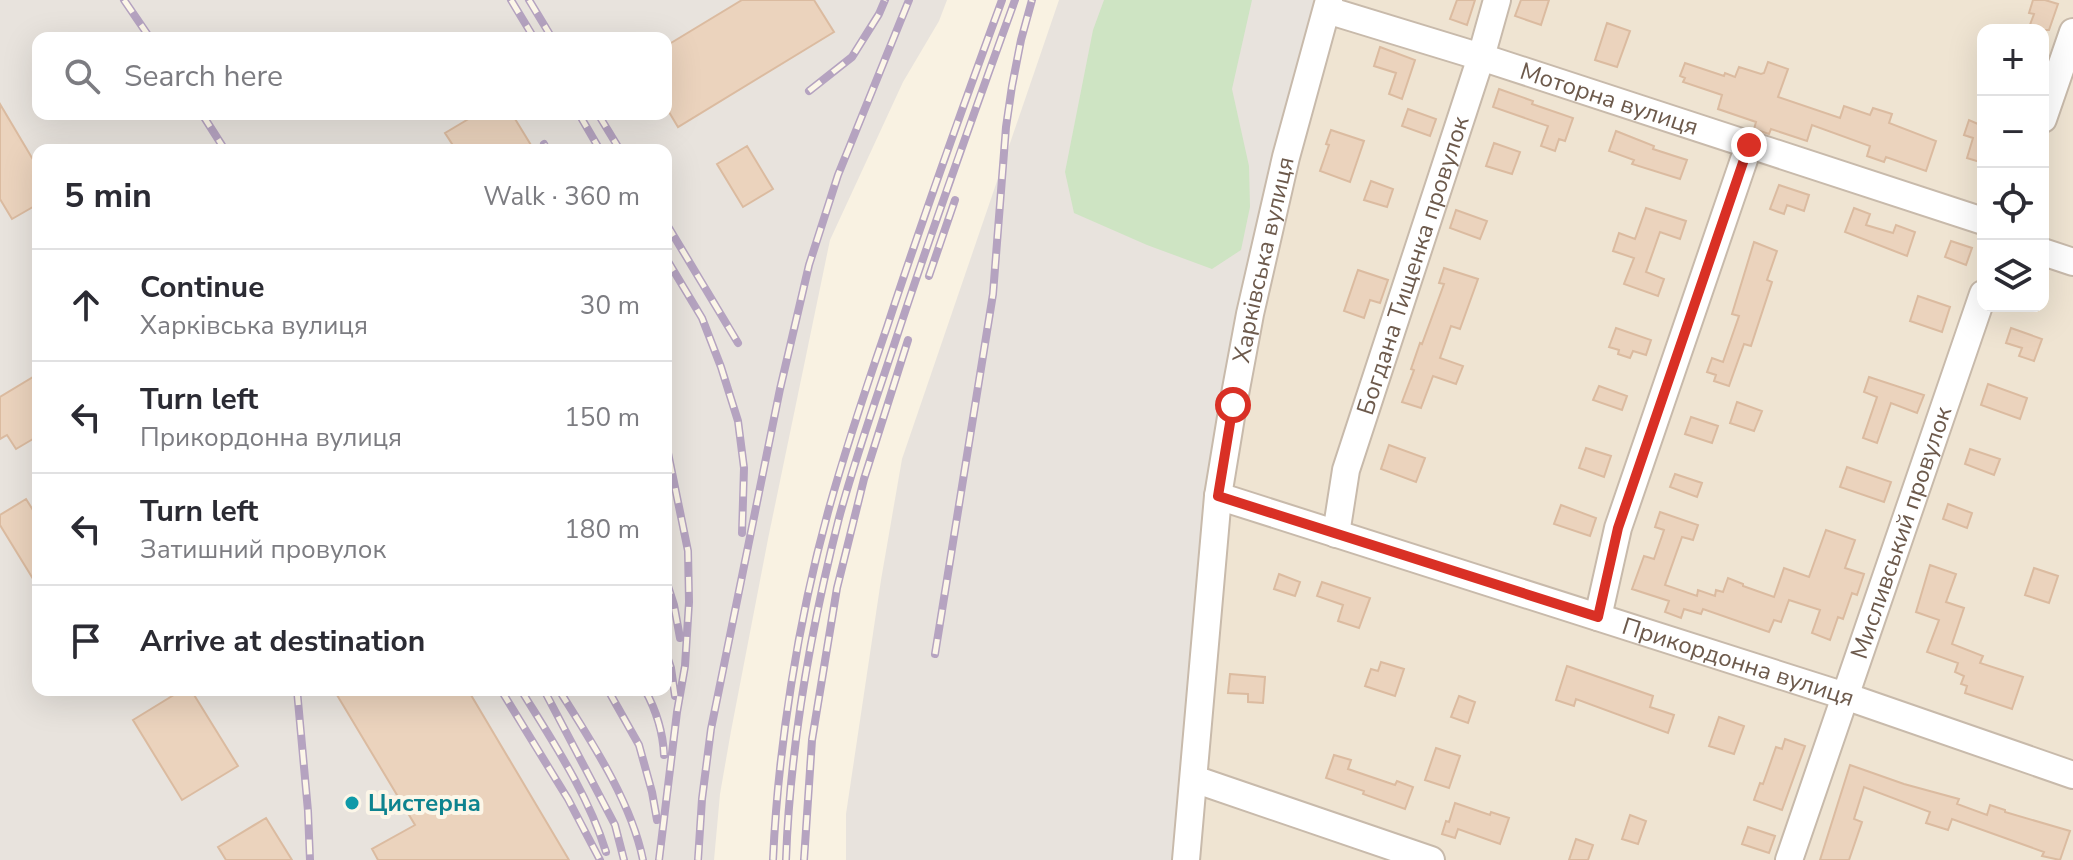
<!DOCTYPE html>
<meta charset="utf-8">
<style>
:root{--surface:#fff;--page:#f7f7f7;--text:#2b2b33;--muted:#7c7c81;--line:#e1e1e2}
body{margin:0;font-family:"Nunito Sans",sans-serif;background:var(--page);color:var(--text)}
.controls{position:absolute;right:24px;top:24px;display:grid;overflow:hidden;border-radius:16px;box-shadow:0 8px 32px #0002}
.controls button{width:72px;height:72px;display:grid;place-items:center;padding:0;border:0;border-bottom:2px solid var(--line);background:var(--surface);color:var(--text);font:40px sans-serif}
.stop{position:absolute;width:24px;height:24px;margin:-18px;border:6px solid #d93025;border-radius:50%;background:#fff}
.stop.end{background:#d93025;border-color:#fff;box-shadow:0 2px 8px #0008}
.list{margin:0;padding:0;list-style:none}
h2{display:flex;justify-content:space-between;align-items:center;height:104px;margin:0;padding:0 32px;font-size:34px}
h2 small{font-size:26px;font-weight:400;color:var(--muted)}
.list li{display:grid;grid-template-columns:52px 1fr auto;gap:24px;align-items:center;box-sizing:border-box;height:112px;padding:0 32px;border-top:2px solid var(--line)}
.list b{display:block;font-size:30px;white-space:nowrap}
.list p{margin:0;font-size:26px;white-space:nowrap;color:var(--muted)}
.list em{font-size:26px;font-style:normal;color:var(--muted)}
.icon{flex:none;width:44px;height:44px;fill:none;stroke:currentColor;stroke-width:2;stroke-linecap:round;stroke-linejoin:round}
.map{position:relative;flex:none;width:2073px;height:860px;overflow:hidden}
.search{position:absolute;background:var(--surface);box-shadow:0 8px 32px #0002;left:32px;top:32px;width:640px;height:88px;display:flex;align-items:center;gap:20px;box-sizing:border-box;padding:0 28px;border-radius:16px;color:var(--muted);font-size:30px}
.panel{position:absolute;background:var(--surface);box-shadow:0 8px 32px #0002;left:32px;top:144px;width:640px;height:552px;border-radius:16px}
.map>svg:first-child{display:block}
.residential{fill:#efe4d2;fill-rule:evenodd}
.industrial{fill:#e8e3dd;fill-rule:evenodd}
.green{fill:#cee4c3}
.building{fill:#ebd3bd;stroke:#dbbba0;stroke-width:2}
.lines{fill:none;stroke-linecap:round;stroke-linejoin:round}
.minor-casing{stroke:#c8baab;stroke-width:30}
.minor{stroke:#fff;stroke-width:26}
.rail-casing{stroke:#b5a3c0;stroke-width:8}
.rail{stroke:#fcf6e8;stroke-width:5;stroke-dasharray:15;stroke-linecap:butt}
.route{stroke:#d93025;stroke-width:10}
.culture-dot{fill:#0f9aa8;stroke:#fcf6e8;stroke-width:3}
.labels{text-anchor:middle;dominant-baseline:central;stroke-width:8;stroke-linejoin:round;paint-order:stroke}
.street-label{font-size:24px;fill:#6d5a4c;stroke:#fcf6e8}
.culture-label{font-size:24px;font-weight:bold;fill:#0d838f;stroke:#fcf6e8;text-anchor:start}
</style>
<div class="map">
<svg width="2073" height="860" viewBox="0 0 2073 860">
<rect width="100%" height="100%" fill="#f9f2e2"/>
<path class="residential" d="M1318,0H2073V860H1175L1208,495ZM1983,30H2043V306H1983Z"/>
<path class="industrial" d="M0,0H947L939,21L903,82L830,240L768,539L731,731L720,794L714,860H0ZM38,38H666V114H38ZM38,150H666V690H38Z
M1059,0H1318L1275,154L1175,860H846V814L881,580L902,459Z"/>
<path class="green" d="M1104,0H1252L1232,89L1249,166L1250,207L1241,250L1212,269L1147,245L1074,213L1065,172L1093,30Z"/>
<path class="building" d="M742,0H814L834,32L678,127L666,107V46Z
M1457,0H1475L1467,25L1450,19Z
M1521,0H1549L1541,25L1515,16Z
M2033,0H2045L2058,4L2049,30H2028L2034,14L2029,13Z
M1607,23L1630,31L1617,67L1595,60Z
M1380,47L1415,60L1402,99L1389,94L1396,73L1374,66Z
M1768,62L1788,69L1778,97L1840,118L1844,106L1870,115L1873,108L1892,114L1889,123L1936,141L1926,171L1886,157L1884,162L1867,156L1870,146L1812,125L1807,141L1771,129L1769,134L1754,129L1756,122L1718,109L1722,95L1683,82L1685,78L1680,76L1685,63L1724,76L1725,73L1735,77L1739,67L1761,74L1764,73Z
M1499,89L1533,101L1532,104L1573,118L1565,141L1559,139L1555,151L1541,146L1548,126L1493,107Z
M0,104L38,168V204L12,219L0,199Z
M1408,109L1436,119L1430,136L1402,126Z
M477,114H512L534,150H456L445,133Z
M1980,117L1983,118V163L1967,158L1973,138L1964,135L1969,120L1978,124Z
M1331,130L1364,141L1350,182L1320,171L1329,145L1326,144Z
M1616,131L1654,146L1653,149L1687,160L1680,179L1632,164L1634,160L1609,151Z
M1494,143L1520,152L1512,174L1486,166Z
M747,146L773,189L743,207L717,164Z
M1371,181L1393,189L1387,207L1364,200Z
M1779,185L1809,195L1804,211L1787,205L1784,214L1770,209Z
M1646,208L1686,221L1680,239L1660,232L1646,272L1664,279L1658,296L1624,284L1634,258L1613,251L1619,233L1635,239Z
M1854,208L1870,214L1866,225L1893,233L1896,225L1915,232L1907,256L1845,232Z
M1456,210L1487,221L1480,239L1450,228Z
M1951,241L1972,248L1966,265L1945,257Z
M1754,242L1777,251L1767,280L1772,282L1751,346L1744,344L1729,386L1714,381L1716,375L1707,372L1712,358L1723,362L1739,316L1732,314Z
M1444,268L1478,279L1460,329L1451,326L1440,358L1463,366L1456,384L1433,376L1421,408L1402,402L1414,370L1411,369L1420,343L1422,344L1444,284L1439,283Z
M1358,270L1388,280L1380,303L1370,300L1364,318L1344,311Z
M1918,296L1950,307L1942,332L1910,321Z
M1616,328L1651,340L1646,355L1633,351L1630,358L1618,354L1619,350L1609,347Z
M2011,328L2042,339L2034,361L2019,356L2022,348L2006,343Z
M38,374V436L16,449L7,435L0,439V397Z
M1869,377L1924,395L1917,413L1891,403L1877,443L1863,438L1877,397L1864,392Z
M1988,384L2027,398L2020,419L1981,405Z
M1599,386L1627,396L1622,410L1593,400Z
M1737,402L1762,411L1754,431L1730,423Z
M1691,417L1718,426L1712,443L1685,434Z
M1389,445L1425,458L1416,482L1381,469Z
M1586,448L1611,456L1604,477L1579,468Z
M1970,449L2000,459L1994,475L1965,464Z
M1847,467L1891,482L1884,502L1840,487Z
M1675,474L1702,483L1697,497L1670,487Z
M26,499L38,518V587L0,525V515Z
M1948,504L1972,513L1967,528L1943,519Z
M1561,505L1596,518L1590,536L1554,524Z
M1660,512L1698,525L1693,540L1682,537L1665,585L1697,596L1698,590L1715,596L1716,590L1723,592L1728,578L1743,584V586L1774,597L1784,568L1809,577L1826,530L1855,540L1845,568L1864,574L1857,595L1852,593L1843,619L1838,617L1830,640L1812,633L1820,610L1789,600L1781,622L1774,620L1769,632L1703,609L1701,614L1684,609L1681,618L1665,612L1669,601L1632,589L1644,556L1654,559L1664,530L1655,527Z
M1930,565L1956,574L1946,602L1964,608L1952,644L1983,656L1980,663L2023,677L2012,709L1965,693L1967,686L1961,684L1964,676L1955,672L1958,663L1927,652L1939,620L1916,612Z
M2034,568L2058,576L2049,603L2025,595Z
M1279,574L1300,582L1295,596L1274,589Z
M1322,582L1370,598L1359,628L1338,621L1343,605L1317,596Z
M1381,662L1404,669L1395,696L1365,686L1371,669L1378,671Z
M1567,666L1653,696L1650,707L1674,715L1668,733L1576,699L1574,706L1556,700Z
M1230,674L1265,677L1263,703L1248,702V694L1228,693Z
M182,690H191L238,766L182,800L133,720Z
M334,690H468L569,860H378L372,849L415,825Z
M1459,696L1475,702L1468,723L1451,717Z
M1719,717L1744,726L1734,754L1709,746Z
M1785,739L1805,746L1782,810L1754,800L1760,783L1763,784L1776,747L1782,749Z
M1436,748L1460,756L1449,788L1425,780Z
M1334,755L1351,760L1348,769L1395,785L1397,781L1413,787L1405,809L1363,794L1364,791L1326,778Z
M1850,765L1904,784L1959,799L1957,804L1987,815L1990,805L2005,810V812L2070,831L2060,860L2042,856L2044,852L1952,819L1948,830L1926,823L1930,812L1864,787L1854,819L1862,822L1849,860H1820Z
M1455,803L1490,815L1491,812L1509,818L1500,844L1458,829L1455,838L1442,834L1446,821L1449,822Z
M1630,815L1646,821L1638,844L1622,839Z
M266,818L292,860H226L218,847Z
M1748,827L1775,836L1769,853L1742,844Z
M1576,839L1593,845L1588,860H1569Z"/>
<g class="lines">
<g class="minor-casing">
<g id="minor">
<path id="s1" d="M1327,10L1481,57L1983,221"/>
<path d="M2043,119L2073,32"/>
<path d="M2043,252L2073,262"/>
<path id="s2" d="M1218,496L1845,696L2073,775"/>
<path id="s3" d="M1336,534L1346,470L1481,57L1497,0"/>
<path d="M1598,617L1618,528L1749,145"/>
<path d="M1194,779L1431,860"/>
<path id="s4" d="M1186,860L1218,496L1233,405L1250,314L1286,157L1329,0"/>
<path id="s5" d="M1789,860L1983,294"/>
</g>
</g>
<use href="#minor" class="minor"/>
<g class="rail-casing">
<path id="rail" d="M124,0L150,38
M511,0L534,38
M529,0L552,38
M809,91L852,57L879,14L885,0
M202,114L225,150
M579,114L600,150
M598,114L620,150
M544,144L547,150
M666,223L738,343
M666,258L702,318L721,367L738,421L744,468L742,533
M929,276L955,200
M666,580L674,605L680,638
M666,653L671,668L675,696
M935,654L993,294L1006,127L1012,86L1021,40L1032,0
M297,690L308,811L310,860
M501,690L568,799L600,860
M521,690C553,742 588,794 606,852
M544,690L615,825L624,860
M559,690C591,741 631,801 643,860
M608,690L639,745L652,792L657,820
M645,690C656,710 663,732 664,755
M659,860L677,712L685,666L689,602L688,551L666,443
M698,860L702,799L711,729L780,389L809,265L838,175L909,0
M773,860C778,748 798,621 828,512C845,450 866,388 887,327C923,217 962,109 1002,0
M786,860C790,746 811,628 839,518C856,455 878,394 898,333C935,221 975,110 1015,0
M804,860L812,740L837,588L864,479L908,340"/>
</g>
<use href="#rail" class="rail"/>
</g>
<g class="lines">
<path class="route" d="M1233,405L1218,496L1598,617L1618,528L1749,145"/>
</g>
<circle class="culture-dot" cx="352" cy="803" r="8"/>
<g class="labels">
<g class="street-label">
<text stroke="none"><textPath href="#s1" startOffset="296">Моторна вулиця</textPath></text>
<text stroke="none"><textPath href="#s4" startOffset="606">Харківська вулиця</textPath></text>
<text stroke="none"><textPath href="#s3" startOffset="280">Богдана Тищенка провулок</textPath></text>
<text stroke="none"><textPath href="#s5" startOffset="346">Мисливський провулок</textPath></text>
<text stroke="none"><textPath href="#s2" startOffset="546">Прикордонна вулиця</textPath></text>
</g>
<g class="culture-label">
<text x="368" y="803">Цистерна</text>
</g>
</g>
</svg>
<div class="controls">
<button>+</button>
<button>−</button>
<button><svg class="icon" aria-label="locate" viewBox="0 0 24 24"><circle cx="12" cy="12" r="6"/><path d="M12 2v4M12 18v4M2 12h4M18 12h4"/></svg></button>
<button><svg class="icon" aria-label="layers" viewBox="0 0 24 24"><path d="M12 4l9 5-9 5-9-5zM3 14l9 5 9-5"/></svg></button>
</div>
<div class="stop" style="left:1233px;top:405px"></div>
<div class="stop end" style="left:1749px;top:145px"></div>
<div class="search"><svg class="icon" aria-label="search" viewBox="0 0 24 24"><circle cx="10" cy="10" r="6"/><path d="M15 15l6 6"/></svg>Search here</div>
<section class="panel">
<h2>5 min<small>Walk · 360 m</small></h2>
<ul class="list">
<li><svg class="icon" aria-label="ahead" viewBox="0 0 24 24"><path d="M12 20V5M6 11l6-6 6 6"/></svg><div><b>Continue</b><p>Харківська вулиця</p></div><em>30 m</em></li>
<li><svg class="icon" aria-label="left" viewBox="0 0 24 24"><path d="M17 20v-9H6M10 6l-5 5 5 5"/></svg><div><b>Turn left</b><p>Прикордонна вулиця</p></div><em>150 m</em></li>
<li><svg class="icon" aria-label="left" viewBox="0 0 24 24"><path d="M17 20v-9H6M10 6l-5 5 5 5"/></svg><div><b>Turn left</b><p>Затишний провулок</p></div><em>180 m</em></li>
<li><svg class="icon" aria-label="arrive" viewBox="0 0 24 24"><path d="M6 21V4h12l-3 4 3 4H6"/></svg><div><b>Arrive at destination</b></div></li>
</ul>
</section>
</div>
